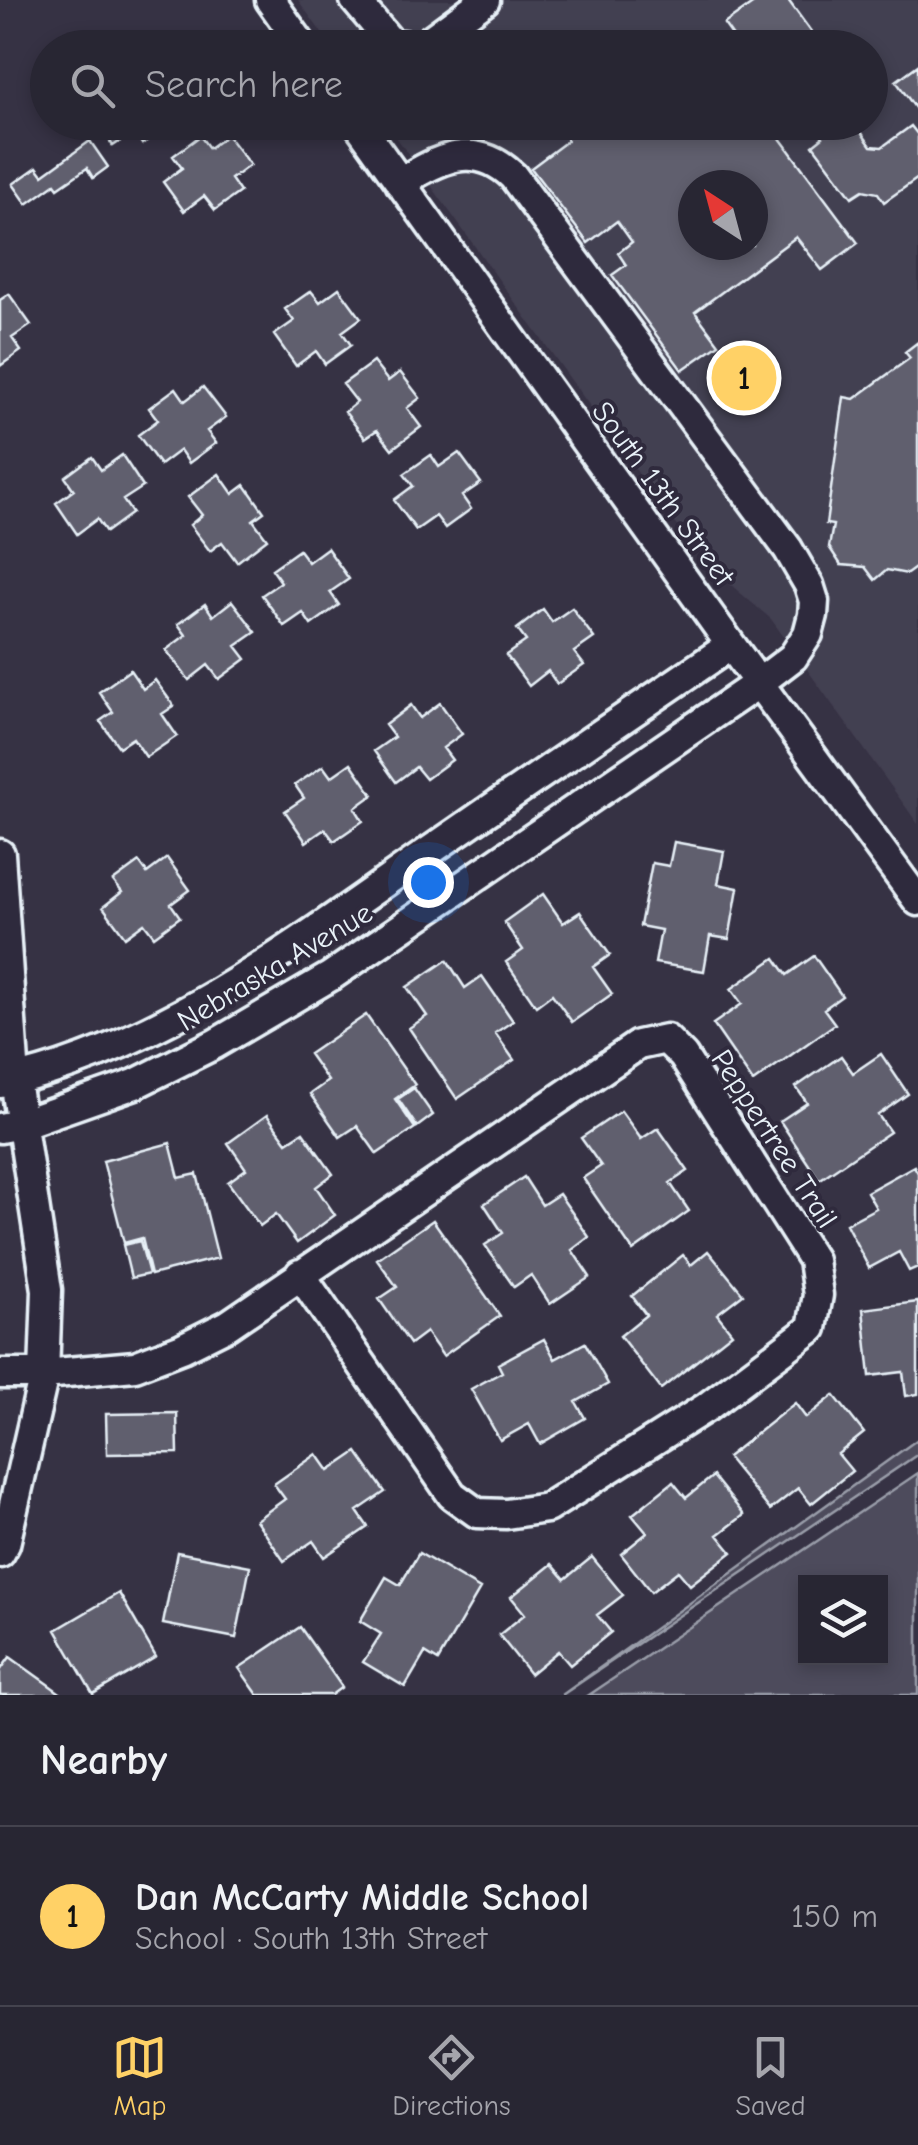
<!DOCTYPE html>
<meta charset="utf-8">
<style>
:root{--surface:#282633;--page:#34323f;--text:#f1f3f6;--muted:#a5a5ac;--line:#44434e;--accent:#ffd166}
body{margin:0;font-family:"Comic Neue",sans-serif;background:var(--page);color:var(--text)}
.controls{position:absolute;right:30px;bottom:30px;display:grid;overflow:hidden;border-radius:0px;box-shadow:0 5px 15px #0003}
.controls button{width:90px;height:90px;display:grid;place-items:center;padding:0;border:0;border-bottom:2px solid var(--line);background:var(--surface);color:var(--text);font:50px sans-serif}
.compass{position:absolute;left:678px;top:170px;width:90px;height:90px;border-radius:50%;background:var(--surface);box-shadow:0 5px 15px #0003;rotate:324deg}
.you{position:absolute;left:428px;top:882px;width:35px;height:35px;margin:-25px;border:8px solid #fff;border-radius:50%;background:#1a73e8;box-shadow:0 0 0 15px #1a73e833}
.badge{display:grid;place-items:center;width:65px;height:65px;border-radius:50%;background:var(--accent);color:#111;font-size:32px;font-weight:700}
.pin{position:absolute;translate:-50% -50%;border:5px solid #fff;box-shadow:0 2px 10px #0006}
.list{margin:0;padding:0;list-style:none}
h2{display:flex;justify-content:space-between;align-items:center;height:130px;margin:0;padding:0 40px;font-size:42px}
h2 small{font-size:32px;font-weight:400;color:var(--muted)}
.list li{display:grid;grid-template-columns:65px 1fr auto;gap:30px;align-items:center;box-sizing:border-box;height:180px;padding:0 40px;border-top:2px solid var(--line)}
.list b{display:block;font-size:38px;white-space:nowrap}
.list p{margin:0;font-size:32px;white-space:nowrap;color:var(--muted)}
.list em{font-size:32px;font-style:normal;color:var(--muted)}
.icon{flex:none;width:55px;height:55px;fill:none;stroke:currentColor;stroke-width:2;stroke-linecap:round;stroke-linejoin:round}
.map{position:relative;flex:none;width:918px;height:1695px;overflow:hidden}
.search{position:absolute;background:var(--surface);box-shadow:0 5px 15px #0003;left:30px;right:30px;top:30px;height:110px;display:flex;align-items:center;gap:25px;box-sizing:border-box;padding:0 35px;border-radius:55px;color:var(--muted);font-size:38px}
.sheet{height:310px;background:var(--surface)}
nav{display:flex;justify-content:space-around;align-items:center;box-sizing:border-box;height:140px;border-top:2px solid var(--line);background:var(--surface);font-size:28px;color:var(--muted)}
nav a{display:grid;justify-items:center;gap:5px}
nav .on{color:var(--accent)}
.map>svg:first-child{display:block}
.built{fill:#433f51;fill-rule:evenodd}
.green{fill:#4d4b5c;stroke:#9a9eaa;stroke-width:2.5;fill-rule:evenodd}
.building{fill:#605e6e;stroke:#e8f1f8;stroke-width:2.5;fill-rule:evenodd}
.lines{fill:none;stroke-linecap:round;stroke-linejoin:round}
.minor-casing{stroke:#e8f1f8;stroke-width:35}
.minor{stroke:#2f2a3d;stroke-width:28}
.labels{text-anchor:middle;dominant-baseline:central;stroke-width:8;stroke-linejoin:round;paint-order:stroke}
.street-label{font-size:30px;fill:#e8f1f8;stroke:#2f2a3d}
</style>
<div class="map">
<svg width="918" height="1695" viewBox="0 0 918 1695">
<rect width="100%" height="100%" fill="#363244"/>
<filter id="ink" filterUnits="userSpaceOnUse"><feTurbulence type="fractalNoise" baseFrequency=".01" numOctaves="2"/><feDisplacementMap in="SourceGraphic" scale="20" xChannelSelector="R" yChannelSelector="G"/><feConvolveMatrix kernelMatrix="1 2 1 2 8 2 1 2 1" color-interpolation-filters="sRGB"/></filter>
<g filter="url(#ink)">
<path class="built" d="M298,0H918V824L771,619L718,574L666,512L386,123L870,122V48L332,47ZM693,185H753V245H693Z"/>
<path class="green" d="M918,1439V1454L562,1695Z
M918,1473V1695H589ZM880,1582V1658H806V1582Z"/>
<path class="building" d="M758,0H788L823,48H741L724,24Z
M918,65V112L896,81Z
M97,122H168L170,125L142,144L134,132L113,146Z
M571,122H768L858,243L822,270L796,237L695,312L719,344L682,370L612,275L626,265L618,253L632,242L617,221L588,243L531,168L567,141L565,135L566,126ZM693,185H753V245H693Z
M812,122H854L871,146L882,147L911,126L918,135V178L884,202L878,193L863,190L852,197L813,145L823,137Z
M227,135L250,165L231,179L240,192L215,210L204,196L184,211L163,182L182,168L173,156L200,136L209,148Z
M90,141L108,167L93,178L87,168L58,188L55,184L27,204L13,184L37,167L43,175Z
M339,288L361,318L342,332L351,345L325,364L316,351L296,366L274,335L294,321L285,309L311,291L320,302Z
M9,294L31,325L12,338L21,351L0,366V300Z
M918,342V566L907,574L887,570L875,580L865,567L841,565L829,547L833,525L826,524L844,397L854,399L910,358L905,352Z
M373,362L388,381L400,372L420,398L407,408L421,427L392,449L377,430L365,438L345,412L357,402L343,384Z
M203,387L226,417L207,431L216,443L189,463L180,450L160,465L138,435L158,420L149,408L176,388L185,401Z
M459,453L481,483L462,496L471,509L445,528L436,516L416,530L394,500L413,486L404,474L431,455L439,467Z
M122,455L143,487L123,500L132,513L106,532L97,519L77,534L56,503L74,490L65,477L92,457L101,470Z
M219,474L233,494L245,485L264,512L253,520L267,539L237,562L222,542L210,551L190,525L202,515L188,497Z
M327,548L349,579L330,592L339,605L311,625L303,613L284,626L262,595L281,582L272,569L299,550L308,562Z
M232,601L256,632L236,646L246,659L219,679L208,665L189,680L166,650L186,635L178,624L205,604L213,616Z
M572,608L594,638L574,652L584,665L557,684L548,671L529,686L506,655L526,641L517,629L543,609L552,622Z
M130,670L143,689L155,680L174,706L162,714L177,736L146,757L133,738L119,747L100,721L113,712L99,692Z
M440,703L462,734L443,748L452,760L426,779L416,767L396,782L374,751L394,737L385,725L411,705L420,718Z
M351,763L373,795L355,808L363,821L334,841L325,829L306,842L285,811L304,798L295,785L323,766L331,777Z
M674,842L724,851L718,884L738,888L729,939L710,936L704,971L655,963L661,930L640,926L652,863L669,866Z
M167,858L190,890L171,904L180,917L154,936L144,923L125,937L103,907L122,892L113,881L139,862L147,873Z
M543,894L563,923L580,912L610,955L593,967L612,994L572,1022L552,994L536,1006L506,962L523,950L504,922Z
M814,956L842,996L824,1009L835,1024L753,1082L713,1024L742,1004L731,989L775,958L787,975Z
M447,960L465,988L482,976L513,1021L495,1033L514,1060L457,1099L409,1028L427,1016L407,987Z
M366,1015L415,1085L395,1099L415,1128L377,1154L357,1126L340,1137L310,1094L328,1081L309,1054Z
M881,1054L908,1094L878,1115L890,1132L819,1180L780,1121L807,1103L796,1087L841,1056L853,1073Z
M414,1088L433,1115L417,1127L398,1099Z
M621,1111L641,1139L658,1128L688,1171L670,1183L689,1211L633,1251L583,1178L601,1166L581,1138Z
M267,1115L287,1142L303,1132L333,1174L316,1187L335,1215L297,1243L276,1214L260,1226L228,1182L246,1169L228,1143Z
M170,1143L179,1178L197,1174L218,1258L151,1275L142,1238L124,1243L103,1161Z
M914,1166L918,1173V1267L909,1271L899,1252L869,1268L846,1224L876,1208L867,1192Z
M524,1177L542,1205L559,1194L589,1237L572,1250L590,1277L550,1304L531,1275L514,1287L485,1245L503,1233L484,1204Z
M433,1220L500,1316L443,1356L426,1332L410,1344L379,1299L397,1287L377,1259Z
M140,1241L149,1274L131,1278L123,1245Z
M708,1251L743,1294L717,1314L732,1333L661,1389L620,1336L646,1315L632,1296L683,1255L691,1265Z
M918,1302V1394L906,1396L903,1372L870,1376L863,1309Z
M544,1339L555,1359L585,1343L608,1384L576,1402L585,1418L540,1444L529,1424L500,1440L471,1389L502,1372L498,1364Z
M834,1395L864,1433L838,1454L852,1471L811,1504L798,1488L770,1510L727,1457L795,1403L806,1418Z
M177,1413L178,1453L107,1454L106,1414Z
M357,1452L385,1492L357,1511L368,1527L324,1557L313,1541L284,1561L256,1520L285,1499L274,1484L317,1454L329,1471Z
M713,1476L744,1515L718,1535L732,1552L690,1585L678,1571L651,1592L621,1554L647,1533L632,1515L673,1482L686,1498Z
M177,1552L250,1566L236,1638L163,1624Z
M419,1553L480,1589L438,1661L425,1653L405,1687L363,1662L381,1634L360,1621L386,1577L400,1585Z
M592,1557L623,1595L597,1615L611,1632L570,1665L558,1651L530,1674L499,1635L525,1614L511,1597L552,1564L565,1579Z
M119,1593L156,1657L93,1694L56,1630Z
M300,1627L342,1687L331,1695H258L239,1668Z
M10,1657L63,1695H0V1671Z"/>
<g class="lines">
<g class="minor-casing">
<path id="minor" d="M270,0L304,48
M355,0L392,44L421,47L485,0
M357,122L731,645L918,901
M0,854L15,1080L47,1290L44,1374L5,1544L0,1553
M0,1083C153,1052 292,947 418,859C522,787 627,716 731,645
M0,1128L21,1124L135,1084L215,1044L331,976L759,683L793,657L808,634L813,615L814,601L809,585L788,549L513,176C475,140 439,158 400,183
M0,1374H44L135,1366L182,1348L228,1325L638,1045L666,1039L683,1056L813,1260L818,1295L812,1328L707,1407L547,1508L506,1514L477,1513L452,1495L300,1274"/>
</g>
<use href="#minor" class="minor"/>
</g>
</g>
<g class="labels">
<g class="street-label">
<text transform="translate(663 494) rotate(54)">South 13th Street</text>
<text transform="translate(275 967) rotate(-31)">Nebraska Avenue</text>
<text transform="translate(774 1139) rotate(57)">Peppertree Trail</text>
</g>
</g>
</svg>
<div class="controls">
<button><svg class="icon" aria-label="layers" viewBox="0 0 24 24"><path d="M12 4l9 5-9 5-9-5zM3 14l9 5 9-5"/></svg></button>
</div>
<svg class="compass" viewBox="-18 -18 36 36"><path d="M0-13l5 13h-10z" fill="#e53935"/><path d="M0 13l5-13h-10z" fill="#a5a5ac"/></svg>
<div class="you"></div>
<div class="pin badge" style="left:744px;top:378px">1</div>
<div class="search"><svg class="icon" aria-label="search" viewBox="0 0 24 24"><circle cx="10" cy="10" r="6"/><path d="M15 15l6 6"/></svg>Search here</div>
</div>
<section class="sheet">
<h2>Nearby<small></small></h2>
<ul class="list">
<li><span class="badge">1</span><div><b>Dan McCarty Middle School</b><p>School · South 13th Street</p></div><em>150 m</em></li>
</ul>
</section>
<nav>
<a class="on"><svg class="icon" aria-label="map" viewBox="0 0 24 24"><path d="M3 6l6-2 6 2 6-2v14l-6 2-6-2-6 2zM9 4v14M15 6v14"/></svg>Map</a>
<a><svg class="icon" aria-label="directions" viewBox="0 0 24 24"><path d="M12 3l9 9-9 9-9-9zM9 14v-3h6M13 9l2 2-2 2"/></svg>Directions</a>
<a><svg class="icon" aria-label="saved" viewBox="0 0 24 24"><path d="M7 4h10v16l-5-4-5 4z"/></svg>Saved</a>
</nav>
